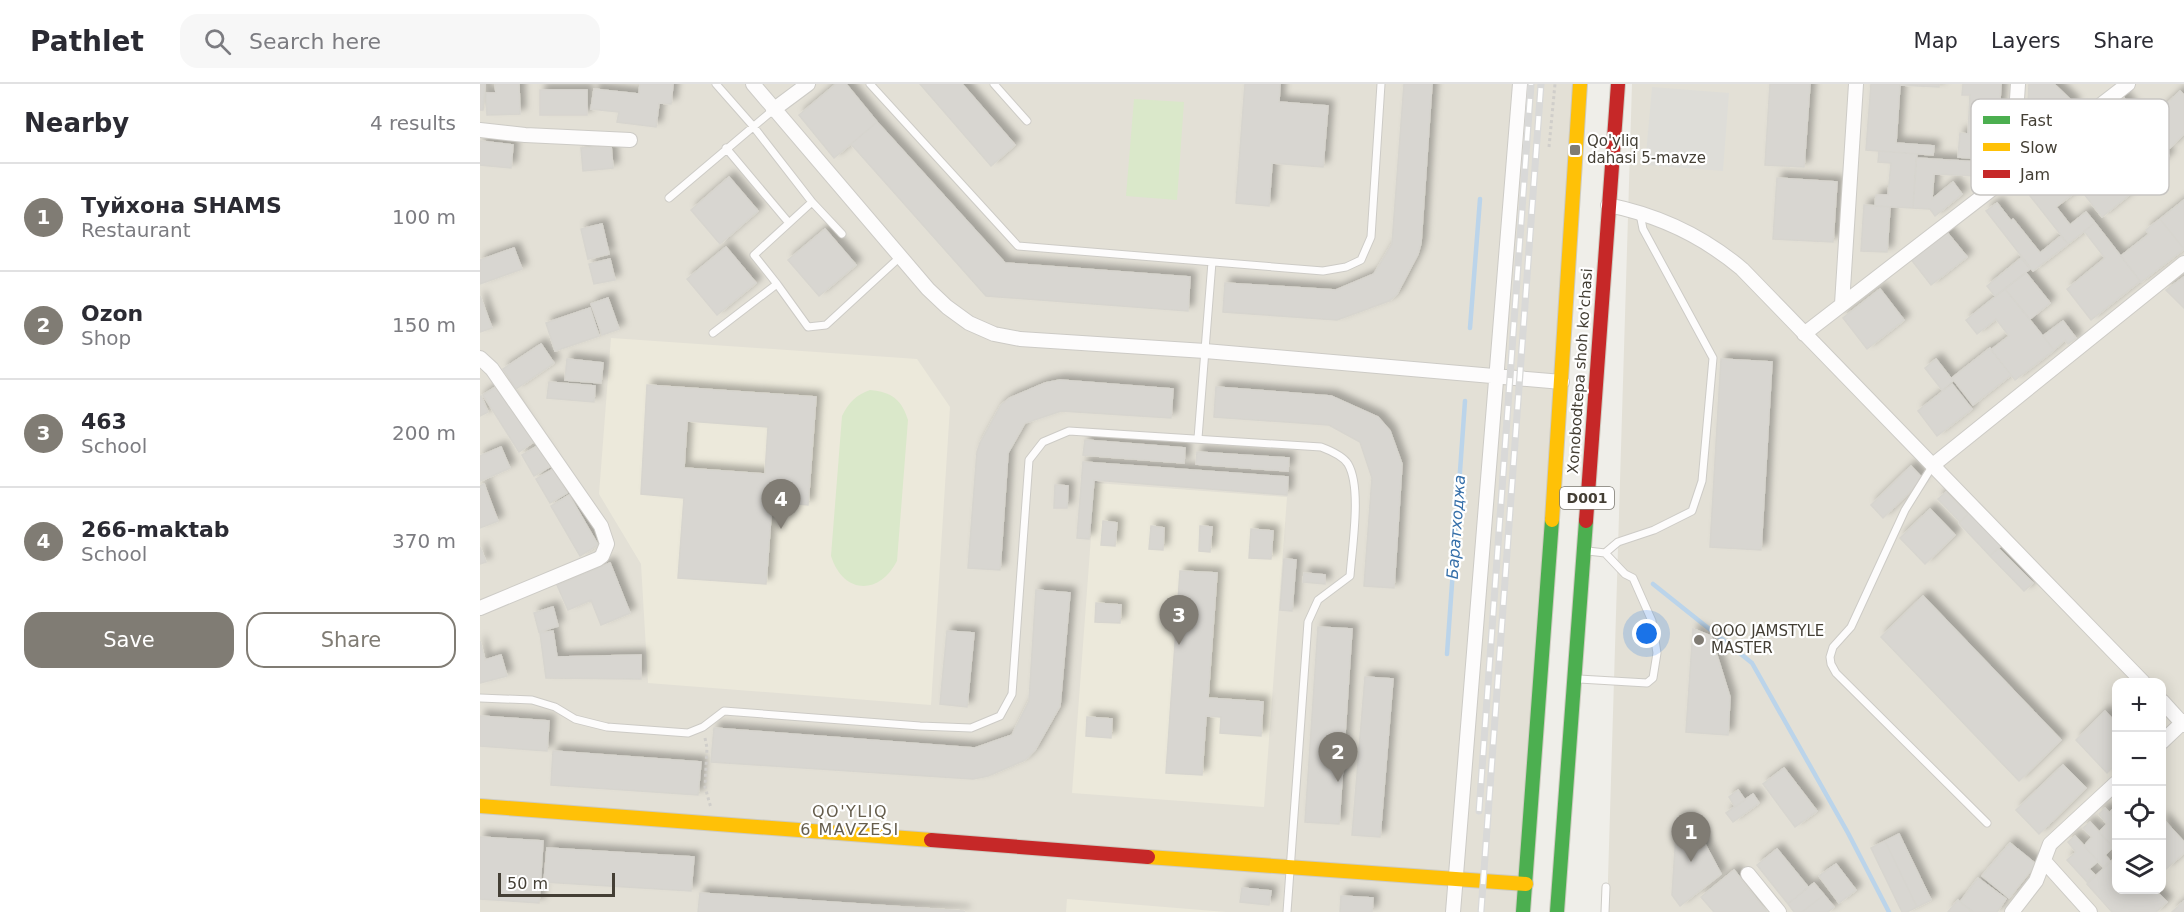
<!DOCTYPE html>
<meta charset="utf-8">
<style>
:root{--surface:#fff;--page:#f7f7f7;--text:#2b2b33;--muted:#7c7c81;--line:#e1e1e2;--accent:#807c74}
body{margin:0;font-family:"DejaVu Sans",sans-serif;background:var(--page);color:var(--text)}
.controls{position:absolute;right:18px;bottom:18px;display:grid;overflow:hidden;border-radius:12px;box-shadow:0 3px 15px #0003}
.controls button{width:54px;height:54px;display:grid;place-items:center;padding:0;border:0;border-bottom:2px solid var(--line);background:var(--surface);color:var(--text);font:30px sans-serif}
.scale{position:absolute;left:18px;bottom:15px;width:117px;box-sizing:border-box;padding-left:6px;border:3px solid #443f35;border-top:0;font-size:16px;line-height:21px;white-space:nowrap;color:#443f35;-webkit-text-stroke:4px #fff;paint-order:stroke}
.you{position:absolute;left:1167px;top:550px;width:21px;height:21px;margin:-15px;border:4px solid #fff;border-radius:50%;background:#1a73e8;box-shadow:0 0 0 9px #1a73e833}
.badge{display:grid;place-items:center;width:39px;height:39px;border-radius:50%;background:var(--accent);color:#fff;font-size:20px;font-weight:700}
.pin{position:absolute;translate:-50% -50px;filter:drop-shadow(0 2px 3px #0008)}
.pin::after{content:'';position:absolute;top:32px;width:21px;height:18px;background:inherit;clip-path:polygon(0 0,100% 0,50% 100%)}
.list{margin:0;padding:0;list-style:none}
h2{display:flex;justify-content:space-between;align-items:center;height:78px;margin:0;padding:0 24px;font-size:26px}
h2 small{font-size:20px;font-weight:400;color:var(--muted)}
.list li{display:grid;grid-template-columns:39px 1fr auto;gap:18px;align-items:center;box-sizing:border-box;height:108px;padding:0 24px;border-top:2px solid var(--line)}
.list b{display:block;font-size:22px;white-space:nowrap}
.list p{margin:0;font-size:20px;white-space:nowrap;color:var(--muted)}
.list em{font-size:20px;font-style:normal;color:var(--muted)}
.actions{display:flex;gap:12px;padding:18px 24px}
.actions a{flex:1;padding:14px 0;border:2px solid var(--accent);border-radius:18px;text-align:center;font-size:21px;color:var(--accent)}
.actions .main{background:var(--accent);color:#fff}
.icon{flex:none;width:33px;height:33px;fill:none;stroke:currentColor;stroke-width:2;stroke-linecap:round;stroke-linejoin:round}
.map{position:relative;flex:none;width:1704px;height:828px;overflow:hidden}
header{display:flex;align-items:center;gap:36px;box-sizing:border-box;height:84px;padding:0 30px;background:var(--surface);border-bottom:2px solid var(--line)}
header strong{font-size:28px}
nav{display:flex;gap:33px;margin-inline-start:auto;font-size:21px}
.search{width:420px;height:54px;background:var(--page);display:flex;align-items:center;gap:15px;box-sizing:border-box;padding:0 21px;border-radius:18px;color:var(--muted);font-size:22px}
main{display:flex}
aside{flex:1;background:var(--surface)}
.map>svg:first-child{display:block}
.residential{fill:#e3e0d6;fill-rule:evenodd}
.education{fill:#ece9db}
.green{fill:#dae8ca}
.parking{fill:#deddd8}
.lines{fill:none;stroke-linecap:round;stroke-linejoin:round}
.stream{stroke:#bbd4ea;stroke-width:4.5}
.building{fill:#d8d6d1;stroke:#d7d5cf;stroke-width:1.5;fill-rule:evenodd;filter:url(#shadow)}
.lane-casing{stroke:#cdcbc6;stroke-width:9}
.street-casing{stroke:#cdcbc6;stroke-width:16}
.fast-casing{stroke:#cecbc0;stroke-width:16}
.slow-casing{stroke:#cecbc0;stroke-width:16}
.jam-casing{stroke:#cecbc0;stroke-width:16}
.path{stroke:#d0ceca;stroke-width:3;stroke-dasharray:3 3;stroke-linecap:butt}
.lane{stroke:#fdfcfc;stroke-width:7}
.street{stroke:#fdfcfc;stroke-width:14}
.fast{stroke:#4caf50;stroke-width:14}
.slow{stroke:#ffc107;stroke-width:14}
.jam{stroke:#c62828;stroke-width:14}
.rail-casing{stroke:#d9d9d8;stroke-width:7}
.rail{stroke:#fff;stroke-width:4.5;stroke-dasharray:14;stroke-linecap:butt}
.poi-dot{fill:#807c74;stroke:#fff;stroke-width:2}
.labels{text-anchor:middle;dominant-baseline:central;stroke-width:4.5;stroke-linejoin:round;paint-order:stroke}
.shield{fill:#fff;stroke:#7c7972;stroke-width:1.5}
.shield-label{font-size:14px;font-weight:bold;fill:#443f35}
.poi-label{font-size:15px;fill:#443f35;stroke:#fff;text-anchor:start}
.street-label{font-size:15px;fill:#443f35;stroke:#fff}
.water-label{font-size:16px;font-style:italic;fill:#356fa9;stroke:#fff}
.neighbourhood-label{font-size:16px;letter-spacing:1.5px;fill:#665e4d;stroke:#fff}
.key{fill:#fff;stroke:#c7c5c2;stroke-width:1.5}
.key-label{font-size:16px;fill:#443f35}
</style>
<header>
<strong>Pathlet</strong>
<div class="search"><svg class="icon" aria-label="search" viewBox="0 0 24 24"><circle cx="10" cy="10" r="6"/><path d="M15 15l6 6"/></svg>Search here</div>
<nav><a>Map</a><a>Layers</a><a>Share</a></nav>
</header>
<main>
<aside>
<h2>Nearby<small>4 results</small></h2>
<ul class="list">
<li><span class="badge">1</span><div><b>Туйхона SHAMS</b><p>Restaurant</p></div><em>100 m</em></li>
<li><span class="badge">2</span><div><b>Ozon</b><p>Shop</p></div><em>150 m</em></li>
<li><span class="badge">3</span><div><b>463</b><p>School</p></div><em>200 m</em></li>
<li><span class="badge">4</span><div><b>266-maktab</b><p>School</p></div><em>370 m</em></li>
</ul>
<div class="actions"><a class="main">Save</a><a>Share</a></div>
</aside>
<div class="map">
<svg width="1704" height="828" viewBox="0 0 1704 828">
<defs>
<filter id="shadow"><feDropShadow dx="5.5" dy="-5.5" stdDeviation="3" flood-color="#0004"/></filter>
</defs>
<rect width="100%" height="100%" fill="#efeee9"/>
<path class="residential" d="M0,0H1100L1043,828H0Z
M1152,0H1704V828H1127ZM1636,598H1682V806H1636Z"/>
<path class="education" d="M131,254L437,275L470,323L451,621L168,599L161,480L119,410Z
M615,399L807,413L784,723L592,709Z
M587,815L746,828H586Z"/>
<path class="green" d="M654,15L704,18L697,116L646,112Z
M390,306C412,308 422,316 428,336L417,477C399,512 363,510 351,472L362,332C369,318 376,311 390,306Z"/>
<path class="parking" d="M1172,3L1249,9L1243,87L1165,81Z"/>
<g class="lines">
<path class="stream" d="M990,244L1000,115
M1173,500L1272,579L1368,749L1409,828
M967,570L985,317"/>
</g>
<path class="building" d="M0,0H5L3,26H0Z
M15,0H39L40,30L7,31L6,9H16Z
M160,0H193L191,20L179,19L176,43L137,38L139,28L111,25L114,5L159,10Z
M356,0H366L397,38L354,74L319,31Z
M440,0H482L535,61L511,82Z
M765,0H800L799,18L848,22L843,83L792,79L789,122L756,119Z
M924,0H952L941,159L938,170L917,210L909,217L857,236L743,228L745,199L856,206L894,190L912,160Z
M1290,0H1330L1324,83L1285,81Z
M1391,0H1459V3L1420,1L1416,59L1454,62L1453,71L1386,66Z
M1483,0H1521L1519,33L1489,31L1490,11H1482Z
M1549,0H1574L1595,20L1583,33L1581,31L1573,39L1555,22H1548Z
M60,6H107V31H60Z
M1700,7L1704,11V50L1690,64L1667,39Z
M1640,9L1662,36L1637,57L1657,83L1682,63L1689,72L1654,104L1603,39Z
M1489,31L1519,33L1516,76L1478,73L1480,49L1488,50Z
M397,38L525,179L710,193L708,227L506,212L371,60Z
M0,57L33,61L31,84L0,81Z
M131,61L133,84L103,87L101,64Z
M1589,62L1624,105L1641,91L1654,107L1622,133L1575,73Z
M1399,67L1437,70L1433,124L1395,122L1396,111H1408L1411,79L1398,78Z
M1571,73L1597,107L1576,123L1590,141L1606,128L1615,139L1588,160L1539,98Z
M1436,74L1499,78L1498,92L1454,90L1452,115L1473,98L1482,110L1455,132L1450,125L1433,124Z
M249,93L278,127L240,160L211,126Z
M1297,94L1357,98L1353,158L1293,155Z
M1704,116V165L1680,135Z
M1517,119L1531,137L1533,135L1560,169L1581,152L1588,160L1553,187L1506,127Z
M1384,121L1410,123L1407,168L1381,167Z
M1680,135L1704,165L1661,198L1641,172L1669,150L1666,146Z
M1615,139L1660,197L1611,236L1587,205L1625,174L1604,147Z
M122,140L129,170L108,175L101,145Z
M345,145L376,181L339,212L308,176Z
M1465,146L1487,173L1451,201L1430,174Z
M246,163L276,199L237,231L207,195Z
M34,164L42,185L0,200V176Z
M1541,174L1550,185L1515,212L1507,202Z
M130,175L135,196L114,200L109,180Z
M1546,189L1570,219L1550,235L1525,205Z
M1704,193V224L1686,206Z
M1400,205L1424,236L1387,265L1363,234Z
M1525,205L1574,266L1535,296L1511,266L1529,252L1516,235L1497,250L1486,236Z
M0,212L12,244L0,248Z
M128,214L139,245L122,251L111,220Z
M110,224L119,252L75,267L66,239Z
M1583,237L1596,254L1588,260L1585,256L1574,266L1563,252Z
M61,260L74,279L36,305L23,285Z
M1510,264L1531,291L1493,321L1472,294Z
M87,275L123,279L121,299L85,296Z
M1241,275L1292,278L1281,466L1230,463Z
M1456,275L1473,297L1462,306L1445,284Z
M580,296L693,305L691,334L581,327L545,339L528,369L520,486L488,484L497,368L500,359L521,321L530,314L565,299Z
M69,298L115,302L114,318L67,314Z
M20,300L55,357L39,368L3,311Z
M1472,300L1492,325L1457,352L1438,327Z
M167,301L336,313L328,421L292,418L286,500L198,494L204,414L161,410ZM207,337L288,343L285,390L204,384Z
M736,303L851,312L898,333L910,347L922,380L914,504L884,502L892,394L880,358L849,341L734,333Z
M1,312L8,328L0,332V313Z
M605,356L705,364L704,379L603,371Z
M59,361L71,382L54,392L42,371Z
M21,363L30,384L0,397V372Z
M717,368L809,374L808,387L716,380Z
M603,378L808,393L807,411L614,396L609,455L597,454Z
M1431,382L1443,395L1403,434L1391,421Z
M73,385L87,409L70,419L56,395Z
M4,400L18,437L0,444V402Z
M575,401L588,402L587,424H574Z
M1466,408L1488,430L1480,438L1458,415Z
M89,411L118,461L100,472L71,422Z
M1450,425L1475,451L1445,480L1420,454Z
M1489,429L1521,462L1510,472L1479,439Z
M623,437L637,439L635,462L621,461Z
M671,442L684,444L683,466L669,465Z
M720,442L732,443L730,468L719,467Z
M771,445L793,447L791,475L769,474Z
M0,463L6,478L0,480Z
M1518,464L1553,499L1544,507L1510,472Z
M804,475L816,476L812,527L800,526Z
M130,479L150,529L121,541L111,516L88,526L77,501Z
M700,487L737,489L728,614L783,618L781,652L740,649L741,633L726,632L722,691L686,689Z
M824,489L845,491V500L823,498Z
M556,506L590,509L580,622L555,666L545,676L508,692L493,695L231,678L234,644L495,664L532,651L549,617Z
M1443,512L1581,656L1539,697L1401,553Z
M616,519L641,521L640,539L615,538Z
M73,523L78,542L59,548L54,529Z
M838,543L872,545L859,740L825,738Z
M1213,545L1231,552L1250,613L1248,651L1206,648Z
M73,547L77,573L161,571V595L66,594L60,549Z
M467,547L494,549L487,623L460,620Z
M0,557L5,576L21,571L27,592L0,599Z
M885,593L913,595L900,753L872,751Z
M1625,627L1636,639V680L1627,689L1596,656Z
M0,632L69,637L67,667L0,662Z
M607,633L632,635L631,654L606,652Z
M73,667L221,678L218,711L71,701Z
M1583,681L1606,704L1559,750L1536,726Z
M1304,684L1337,727L1315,743L1283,700Z
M1258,706L1265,716L1255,723L1249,713Z
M1273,710L1279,719L1253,738L1246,729Z
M1636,722V736L1629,729Z
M1625,724L1636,736V767L1619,748L1627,740L1619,730Z
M1210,732L1241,790L1200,822L1192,811L1197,734Z
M1682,734L1704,758V769L1686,785L1682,781Z
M1610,738L1633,763L1625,771L1630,777L1623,783L1604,762L1612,753L1603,744Z
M1419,750L1451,816L1437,823L1405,757Z
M1595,752L1618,777L1609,785L1615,791L1607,798L1587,776L1596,768L1588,758Z
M0,753L63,757L59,819L0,815Z
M1405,757L1437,823L1427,828H1422L1391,764Z
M1530,759L1556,780L1529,814L1502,792Z
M67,764L214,773L211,807L64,798Z
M1297,765L1328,803L1308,820L1277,781Z
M1636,773V806H1675L1687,818L1676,828H1632L1607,800Z
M1356,780L1376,806L1359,819L1339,792Z
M1254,786L1287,828H1234L1221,813Z
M1498,794L1526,815L1517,828H1494L1480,818Z
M1334,799L1344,811L1322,828H1314L1308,820Z
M762,804L791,807L789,821L760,818Z
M220,809L483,827L485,828H218Z
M1344,811L1354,823L1348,828H1322Z
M861,812L893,814L892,828H860Z
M1478,816L1492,828H1468Z
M1704,817V828H1692Z"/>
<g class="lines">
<g class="lane-casing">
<path id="lane" d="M236,0L273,42L332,118
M390,0L538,162L843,187L866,183L881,176L891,153L901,0
M514,0L547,37
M246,64L309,139
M189,114L293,26
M297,200L274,171L332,118L362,150
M233,249L297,200L328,243L346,241L420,173
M718,354L732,178
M1453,381L1425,426L1371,543L1353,563L1350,573L1351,580L1356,589L1507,739
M1125,469L1138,458L1174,446L1212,427L1222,397L1233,274L1163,145L1160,130
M1099,595L1167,599L1173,594L1177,569L1172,537L1153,494L1145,490L1125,469L1108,467
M0,614L52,616L75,623L95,635L127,643L208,649L223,643L244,627L440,642L491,644L520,632L532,610L549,376L563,358L589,347L841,363C849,366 863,372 868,380C882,404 872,463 870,492L838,516L828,538L807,828
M1125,828L1126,803"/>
</g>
<g class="street-casing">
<path id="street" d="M273,0L448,205L467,223L489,239L514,250L540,255L725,267L1082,298
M293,26L328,0
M0,46L45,51L150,56
M1532,90L1538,0
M1128,121C1178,131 1223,152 1262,185L1663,598
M1362,220L1376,0
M1324,250L1648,0
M0,274L12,285L121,442L127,460L122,472L118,475L0,524
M1453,381L1704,179
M1682,617L1704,641
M1682,658L1704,637
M1565,778L1610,828
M1268,790L1299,828
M973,828L1040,0
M1532,828L1556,797L1570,760L1636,699"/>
</g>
<g class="fast-casing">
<path id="fast" d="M1043,828L1072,436
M1077,828L1106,437"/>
</g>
<g class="slow-casing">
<path id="slow" d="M1072,436L1100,0
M0,722L451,756
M668,773L1046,800"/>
</g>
<g class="jam-casing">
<path id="jam" d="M1106,437L1138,0
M451,756L668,773"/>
</g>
<path class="path" d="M1069,63L1075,0
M225,654L227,664L225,703L231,724"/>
<use href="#lane" class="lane"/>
<use href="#street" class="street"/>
<use href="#fast" class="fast"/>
<use href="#slow" class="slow"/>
<use href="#jam" class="jam"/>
<g class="rail-casing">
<path id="rail" d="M999,727L1051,0
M1001,828L1061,0"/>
</g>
<use href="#rail" class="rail"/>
</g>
<g class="poi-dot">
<rect x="1089" y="60" width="12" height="12" rx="3"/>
<circle cx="1219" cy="556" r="6"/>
</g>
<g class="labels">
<rect class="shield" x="1080" y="403" width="54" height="22" rx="4.5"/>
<g class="shield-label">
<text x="1107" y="414">D001</text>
</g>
<g class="poi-label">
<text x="1107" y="57">Qo'yliq<tspan x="1107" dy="17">dahasi 5-mavze</tspan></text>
<text x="1231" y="547">OOO JAMSTYLE<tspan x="1231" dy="17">MASTER</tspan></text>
</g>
<g class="street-label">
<text transform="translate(1100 287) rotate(-86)">Xonobodtepa shoh ko'chasi</text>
</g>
<g class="water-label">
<text transform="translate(976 443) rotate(-86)">Баратходжа</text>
</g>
<g class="neighbourhood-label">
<text x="370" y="727">QO'YLIQ<tspan x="370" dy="18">6 MAVZESI</tspan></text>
</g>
</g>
<rect x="1491" y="15" width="198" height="96" rx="9" class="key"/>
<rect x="1503" y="32" width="27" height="8" fill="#4caf50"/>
<rect x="1503" y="59" width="27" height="8" fill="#ffc107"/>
<rect x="1503" y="86" width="27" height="8" fill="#c62828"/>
<g class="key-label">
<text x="1540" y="42">Fast</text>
<text x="1540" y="69">Slow</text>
<text x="1540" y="96">Jam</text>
</g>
</svg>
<div class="controls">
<button>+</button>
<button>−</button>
<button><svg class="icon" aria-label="locate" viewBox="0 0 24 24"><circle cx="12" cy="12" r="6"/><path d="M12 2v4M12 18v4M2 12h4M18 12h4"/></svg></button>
<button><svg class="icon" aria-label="layers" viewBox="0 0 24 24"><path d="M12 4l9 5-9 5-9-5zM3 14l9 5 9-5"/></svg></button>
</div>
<div class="scale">50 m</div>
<div class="you"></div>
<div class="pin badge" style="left:1211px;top:778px">1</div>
<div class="pin badge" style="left:858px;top:698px">2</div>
<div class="pin badge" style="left:699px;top:561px">3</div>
<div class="pin badge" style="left:301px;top:445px">4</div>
</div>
</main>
